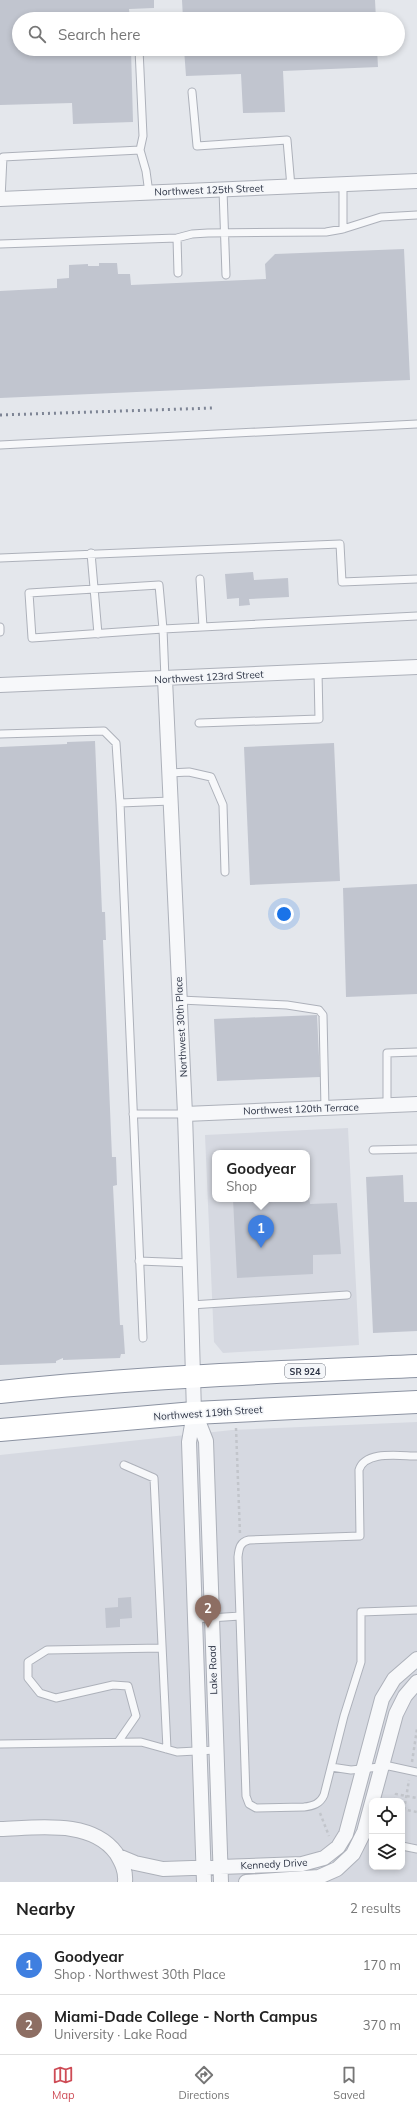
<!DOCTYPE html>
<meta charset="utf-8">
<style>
:root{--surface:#fff;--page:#f6f6f6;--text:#222;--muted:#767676;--line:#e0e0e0;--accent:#ce4c56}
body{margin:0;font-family:Mulish,sans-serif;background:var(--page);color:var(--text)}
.controls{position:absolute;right:12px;bottom:12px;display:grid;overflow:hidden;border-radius:8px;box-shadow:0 2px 6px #0003}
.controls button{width:36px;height:36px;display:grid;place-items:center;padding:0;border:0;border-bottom:1px solid var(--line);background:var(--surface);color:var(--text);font:20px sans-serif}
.you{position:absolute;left:284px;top:914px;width:14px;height:14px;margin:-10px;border:3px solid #fff;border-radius:50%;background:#1a73e8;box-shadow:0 0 0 6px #1a73e833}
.badge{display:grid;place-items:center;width:26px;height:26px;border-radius:50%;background:var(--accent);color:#fff;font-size:13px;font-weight:700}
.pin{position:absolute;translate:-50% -33px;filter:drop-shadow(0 1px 2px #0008)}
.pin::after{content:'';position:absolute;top:21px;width:14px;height:12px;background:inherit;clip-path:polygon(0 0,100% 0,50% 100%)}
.popup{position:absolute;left:212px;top:1150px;width:98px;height:52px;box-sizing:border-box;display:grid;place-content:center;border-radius:8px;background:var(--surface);filter:drop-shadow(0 1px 3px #0005);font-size:13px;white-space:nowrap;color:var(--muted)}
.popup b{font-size:15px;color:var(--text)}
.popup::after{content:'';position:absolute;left:50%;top:100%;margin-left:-8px;border:8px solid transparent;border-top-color:var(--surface)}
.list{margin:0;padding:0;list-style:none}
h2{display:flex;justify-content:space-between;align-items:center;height:52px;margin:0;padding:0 16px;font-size:17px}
h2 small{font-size:13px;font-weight:400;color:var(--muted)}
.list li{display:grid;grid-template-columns:26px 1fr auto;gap:12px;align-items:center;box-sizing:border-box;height:60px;padding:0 16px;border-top:1px solid var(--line)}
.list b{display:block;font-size:15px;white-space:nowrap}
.list p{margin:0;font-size:13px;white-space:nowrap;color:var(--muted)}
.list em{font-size:13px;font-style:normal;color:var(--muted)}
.icon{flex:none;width:22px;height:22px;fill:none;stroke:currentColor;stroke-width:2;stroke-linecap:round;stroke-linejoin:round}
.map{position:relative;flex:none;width:417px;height:1882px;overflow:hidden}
.search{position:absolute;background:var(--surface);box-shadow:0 2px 6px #0003;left:12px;right:12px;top:12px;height:44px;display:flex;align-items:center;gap:10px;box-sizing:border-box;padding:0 14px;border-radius:22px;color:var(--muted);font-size:15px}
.sheet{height:172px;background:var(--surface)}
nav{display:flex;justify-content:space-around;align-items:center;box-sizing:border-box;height:56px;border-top:1px solid var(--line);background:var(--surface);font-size:11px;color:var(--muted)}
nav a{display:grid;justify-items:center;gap:2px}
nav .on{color:var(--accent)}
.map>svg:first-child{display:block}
.built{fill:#d6d9e1;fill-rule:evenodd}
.building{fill:#c1c5cf}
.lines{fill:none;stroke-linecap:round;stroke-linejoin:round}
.service-casing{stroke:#adb1ba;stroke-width:9}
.minor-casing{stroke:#adb1ba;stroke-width:16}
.trunk-casing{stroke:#8c93a2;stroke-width:24}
.path{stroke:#c2c5cb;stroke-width:2.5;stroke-dasharray:3 3;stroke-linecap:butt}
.service{stroke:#f7f8fa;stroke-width:7}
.minor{stroke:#f7f8fa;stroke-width:14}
.trunk{stroke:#fff;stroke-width:22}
.rail{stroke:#7e8595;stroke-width:3;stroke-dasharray:2 4;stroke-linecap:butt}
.labels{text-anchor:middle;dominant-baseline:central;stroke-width:3.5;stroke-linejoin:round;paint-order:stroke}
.shield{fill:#f4f6f9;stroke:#686e7a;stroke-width:1}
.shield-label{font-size:9px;font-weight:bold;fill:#2c3344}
.street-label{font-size:10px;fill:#2c3344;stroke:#f4f6f9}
</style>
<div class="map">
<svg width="417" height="1882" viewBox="0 0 417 1882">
<rect width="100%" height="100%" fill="#e4e7ec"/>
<path class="built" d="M348,1128L359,1345L223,1353L214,1342L205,1135ZM215,1153H307V1199H215Z
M417,1422V1882H0V1455L232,1430ZM372,1801H402V1867H372Z"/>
<path class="building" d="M0,0H154V8L129,9L130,19H19V49H131L133,122L73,124L72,103L0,105Z
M182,0H375L376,19H183Z
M184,49H377L378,67L283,71L285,112L243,113L241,74L186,76Z
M404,249L410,380L0,398V291L57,288V279L69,278V265L88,264V266H99V263H117L118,274H130L131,285L266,279L265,264L275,254Z
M253,572L254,580L288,578L289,597L249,599L250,605L239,606V598L227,599L225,574Z
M95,741L102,912H105L106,940H103L112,1157H116L117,1185L113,1186L120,1325H123L125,1354H121L120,1358L63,1360V1358L56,1361V1363L0,1365V747L67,744V742Z
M334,743L340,881L250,885L244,747Z
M417,884V994L346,997L343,888Z
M317,1015L320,1077L217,1081L214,1019Z
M403,1175L404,1202H417V1331L373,1333L366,1177Z
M307,1182L310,1204L337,1203L341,1254L313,1255V1274L237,1278L233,1199H307Z
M131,1597L132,1618L120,1619V1627L106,1628L105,1608L118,1607V1598Z"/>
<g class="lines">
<g class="service-casing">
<path id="service" d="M139,49L143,136L140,150
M192,92L197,146L287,140L291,187
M343,185V229
M223,190L226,275
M1,199L3,157L140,150L146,171L149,193
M177,238L192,234L208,233L326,232L343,229L381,217L417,215
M0,244L177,238L178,273
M0,445L417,424
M91,553L98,634
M0,558L340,544L342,582L417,579
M200,579L203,627
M159,585L163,629L32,638L29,593Z
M0,627V632
M165,679L163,629L417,616
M199,723L319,719L318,672
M0,734L104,731L116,743L120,803L143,1338
M169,773L189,772L211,777L223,805L225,872
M120,803L171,801
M180,1000L287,1005L319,1010L323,1015L325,1108
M387,1105V1053L417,1052
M133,1114H185
M373,1150L417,1149
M139,1261L190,1263
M191,1305L347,1295
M417,1456C400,1456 365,1450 359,1470L360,1536L249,1540C240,1542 239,1548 238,1557L246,1796L249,1804L256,1808L304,1807C313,1806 320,1804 324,1795L344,1716L361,1662V1612L417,1610
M124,1465L154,1478L167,1749
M195,1619L240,1616
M118,1742L136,1716L128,1686L113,1685L56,1698L40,1693L28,1678V1662L47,1650L162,1648
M0,1744L141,1742L177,1752L216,1750
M331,1767L351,1770L389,1766L417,1772
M402,1846L417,1849"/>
</g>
<g class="minor-casing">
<path id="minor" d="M0,199L417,181
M165,679L185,1114L191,1305L194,1413L189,1442L204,1882
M0,685L417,667
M185,1114L417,1104
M195,1413L206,1441L221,1882
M0,1829C37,1828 91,1819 116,1853C122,1863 126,1871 125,1882
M118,1856L135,1863L163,1869L302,1864L324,1858L338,1847L346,1834L382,1699L394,1679L417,1659
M246,1882L319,1877L337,1869L353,1854L364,1832L396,1714L405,1696L417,1682"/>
</g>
<g class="trunk-casing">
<path id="trunk" d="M0,1392C139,1377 278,1372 417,1366
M0,1430L194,1413L417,1402"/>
</g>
<path class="path" d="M236,1428L240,1534
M412,1762L417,1729
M395,1801L396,1794L417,1798
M402,1809L417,1812
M404,1810L409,1780
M320,1813L329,1836"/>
<use href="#service" class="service"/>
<use href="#minor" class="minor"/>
<use href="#trunk" class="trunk"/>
<path class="rail" d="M0,415L213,408"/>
</g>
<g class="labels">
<rect class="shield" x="285" y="1364" width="40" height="14" rx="3"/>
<g class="shield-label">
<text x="305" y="1371">SR 924</text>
</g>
<g class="street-label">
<text transform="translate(209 190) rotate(-2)">Northwest 125th Street</text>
<text transform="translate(209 677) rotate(-3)">Northwest 123rd Street</text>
<text transform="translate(181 1027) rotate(-93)">Northwest 30th Place</text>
<text transform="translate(301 1109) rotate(-2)">Northwest 120th Terrace</text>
<text transform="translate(208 1413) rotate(-4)">Northwest 119th Street</text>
<text transform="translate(213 1670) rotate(-92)">Lake Road</text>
<text transform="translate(274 1864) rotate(-3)">Kennedy Drive</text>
</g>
</g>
</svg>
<div class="controls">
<button><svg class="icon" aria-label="locate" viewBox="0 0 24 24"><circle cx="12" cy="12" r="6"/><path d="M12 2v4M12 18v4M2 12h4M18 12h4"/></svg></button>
<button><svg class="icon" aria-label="layers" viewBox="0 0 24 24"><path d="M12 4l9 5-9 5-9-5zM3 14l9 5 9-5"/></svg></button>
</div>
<div class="you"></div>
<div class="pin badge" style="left:261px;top:1248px;background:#3f7fe0">1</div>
<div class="popup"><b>Goodyear</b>Shop</div>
<div class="pin badge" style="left:208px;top:1628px;background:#8d6e63">2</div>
<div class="search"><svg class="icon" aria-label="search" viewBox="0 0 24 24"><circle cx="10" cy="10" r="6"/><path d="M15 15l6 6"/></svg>Search here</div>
</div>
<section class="sheet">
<h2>Nearby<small>2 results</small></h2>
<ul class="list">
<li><span class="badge" style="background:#3f7fe0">1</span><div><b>Goodyear</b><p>Shop · Northwest 30th Place</p></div><em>170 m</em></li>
<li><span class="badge" style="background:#8d6e63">2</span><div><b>Miami-Dade College - North Campus</b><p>University · Lake Road</p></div><em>370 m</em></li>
</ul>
</section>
<nav>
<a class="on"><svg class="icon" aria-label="map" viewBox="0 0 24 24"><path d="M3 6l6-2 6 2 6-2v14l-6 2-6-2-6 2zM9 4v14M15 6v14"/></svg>Map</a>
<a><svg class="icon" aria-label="directions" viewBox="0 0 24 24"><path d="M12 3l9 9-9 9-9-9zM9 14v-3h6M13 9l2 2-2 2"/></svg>Directions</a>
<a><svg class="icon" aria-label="saved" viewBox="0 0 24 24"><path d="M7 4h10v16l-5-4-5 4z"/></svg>Saved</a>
</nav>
